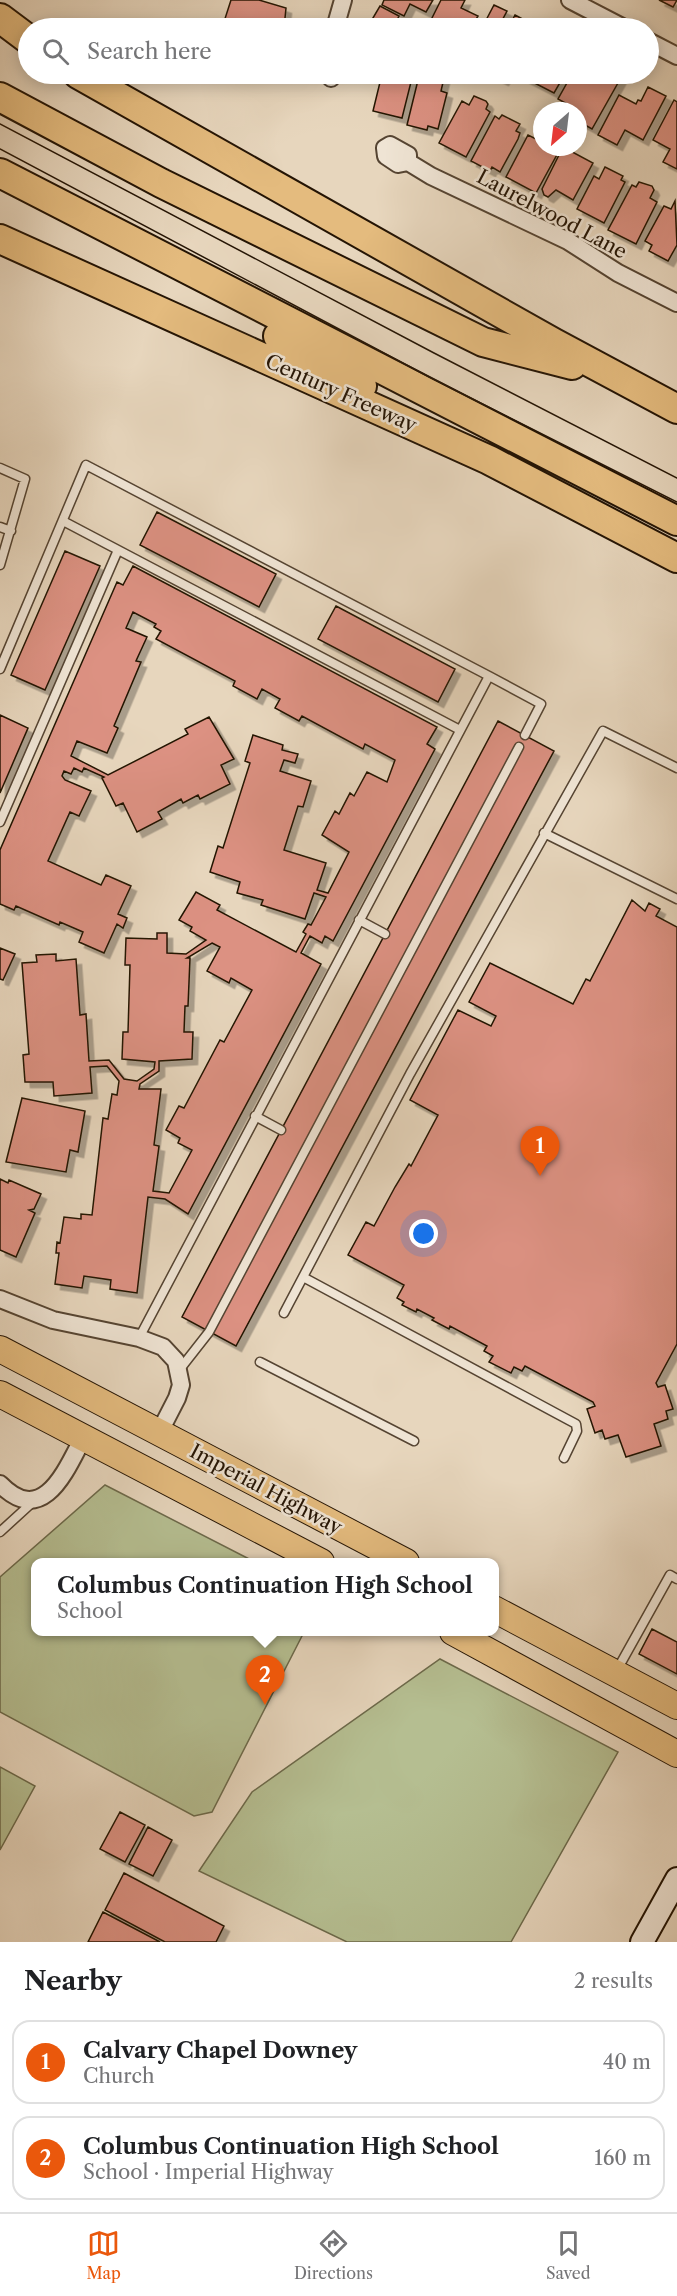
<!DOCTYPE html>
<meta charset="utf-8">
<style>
:root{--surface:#fff;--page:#f6f6f6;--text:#202124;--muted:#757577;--line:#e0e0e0;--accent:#ea580c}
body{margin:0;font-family:"Libre Caslon Text",serif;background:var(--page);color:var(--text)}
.compass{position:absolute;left:533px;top:102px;width:54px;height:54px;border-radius:50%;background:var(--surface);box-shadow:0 3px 15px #0003;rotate:208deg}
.you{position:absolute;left:424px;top:1234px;width:21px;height:21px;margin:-15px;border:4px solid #fff;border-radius:50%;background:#1a73e8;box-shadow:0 0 0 9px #1a73e833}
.badge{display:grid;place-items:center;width:39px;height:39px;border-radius:50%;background:var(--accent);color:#fff;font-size:20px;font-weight:700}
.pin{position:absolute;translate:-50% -50px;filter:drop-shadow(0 2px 3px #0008)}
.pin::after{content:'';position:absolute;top:32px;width:21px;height:18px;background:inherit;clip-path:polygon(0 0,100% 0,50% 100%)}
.popup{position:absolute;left:31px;top:1558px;width:468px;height:78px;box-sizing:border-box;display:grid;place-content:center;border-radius:12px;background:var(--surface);filter:drop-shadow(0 2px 4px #0005);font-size:20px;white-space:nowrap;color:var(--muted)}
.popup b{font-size:22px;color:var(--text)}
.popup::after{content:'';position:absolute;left:50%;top:100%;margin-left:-12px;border:12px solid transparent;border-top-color:var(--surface)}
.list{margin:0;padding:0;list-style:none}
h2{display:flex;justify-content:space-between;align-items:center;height:78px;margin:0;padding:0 24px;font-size:26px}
h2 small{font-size:20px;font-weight:400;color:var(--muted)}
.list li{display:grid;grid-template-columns:39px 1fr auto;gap:18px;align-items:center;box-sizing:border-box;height:84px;margin:0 12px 12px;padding:0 12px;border:2px solid var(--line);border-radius:18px}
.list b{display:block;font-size:22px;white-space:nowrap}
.list p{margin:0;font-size:20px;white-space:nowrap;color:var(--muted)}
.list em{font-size:20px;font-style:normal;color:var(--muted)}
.icon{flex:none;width:33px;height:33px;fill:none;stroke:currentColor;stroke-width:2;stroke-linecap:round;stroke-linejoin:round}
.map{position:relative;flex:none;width:677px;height:1942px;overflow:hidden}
.search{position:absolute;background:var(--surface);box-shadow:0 3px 15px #0003;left:18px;right:18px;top:18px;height:66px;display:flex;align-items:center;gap:15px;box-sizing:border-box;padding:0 21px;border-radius:33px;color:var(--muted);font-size:22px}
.sheet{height:270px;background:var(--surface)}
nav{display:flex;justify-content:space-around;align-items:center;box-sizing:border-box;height:84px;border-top:2px solid var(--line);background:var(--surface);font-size:16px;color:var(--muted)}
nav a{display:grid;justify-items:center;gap:3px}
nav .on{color:var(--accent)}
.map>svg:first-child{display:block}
.green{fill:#b5be91;stroke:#6c694a;stroke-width:1.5}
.building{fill:#dc9182;stroke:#241404;stroke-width:1.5;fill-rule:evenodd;filter:url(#shadow)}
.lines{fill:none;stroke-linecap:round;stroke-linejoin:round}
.service-casing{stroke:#554432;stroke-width:11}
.minor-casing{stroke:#554432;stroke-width:20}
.secondary-casing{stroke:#241404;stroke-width:26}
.primary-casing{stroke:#241404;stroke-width:28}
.motorway-casing{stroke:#241404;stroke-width:32}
.service{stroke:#efe4d4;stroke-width:8}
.minor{stroke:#efe4d4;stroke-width:16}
.secondary{stroke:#efe4d4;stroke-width:22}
.primary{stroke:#e4bb7e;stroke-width:26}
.motorway{stroke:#e4bb7e;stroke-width:28}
.tram{stroke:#241404;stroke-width:1.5}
.labels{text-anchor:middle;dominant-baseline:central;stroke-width:5;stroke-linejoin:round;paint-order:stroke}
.street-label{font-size:20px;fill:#241404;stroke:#efe4d4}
</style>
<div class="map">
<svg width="677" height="1942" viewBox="0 0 677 1942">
<defs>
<filter id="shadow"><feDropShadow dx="5.5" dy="5.5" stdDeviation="0" flood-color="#0004"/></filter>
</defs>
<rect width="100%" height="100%" fill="#e7d6bd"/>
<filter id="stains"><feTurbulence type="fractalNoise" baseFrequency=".00333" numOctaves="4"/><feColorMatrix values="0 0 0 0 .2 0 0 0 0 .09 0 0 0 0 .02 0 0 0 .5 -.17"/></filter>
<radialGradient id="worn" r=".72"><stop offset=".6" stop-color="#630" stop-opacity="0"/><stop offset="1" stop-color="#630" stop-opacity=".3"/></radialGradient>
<path class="green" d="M105,1485L255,1562H35V1632H304L212,1812L194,1816L0,1712V1577Z
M440,1659L618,1752L511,1942H347L199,1871L252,1792Z
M0,1767L35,1786L0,1850Z"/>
<path class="building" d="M231,0H259L286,8L284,28H222Z
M384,0H433L426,12L410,4L404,16L382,5Z
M441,0H465L461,8L478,16L471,28H441L430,22Z
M659,0H677L673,7Z
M494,5L507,11L498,28L484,24Z
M380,6L399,16L393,28H380L370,23Z
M515,15L534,25L533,28H508Z
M382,74H413L402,118L373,111Z
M425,74L444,78L441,91L447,93L438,129L428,126L427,130L407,125L419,76L424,77Z
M491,74H507L503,80Z
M517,74H565L554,93Z
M572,74L594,82L598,74H623L592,129L578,121V111H566L569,105L558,99Z
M648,87L666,96L643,140L625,130L617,145L598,135L619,95L636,104L638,100L641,101Z
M474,96L486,101L488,104L486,109L490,112L466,157L439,143L462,101L469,105Z
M674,100L677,102V169L663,162L670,149L653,140Z
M502,115L520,124L516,131L520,133L518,139L500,172L492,167L490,171L471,161L495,116L499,119Z
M540,131L542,132V147L560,149L536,193L506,177L528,135L536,139Z
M563,147L593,163L573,200L556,190L548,197L544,195L542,189Z
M605,167L623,176L621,180L625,182L604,223L577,209L594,176L599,179Z
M639,182L652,186L654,190L650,198L657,202L636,244L608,230L632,185L636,187Z
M675,201L677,245L668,261L649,251L652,245L645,241L664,206L671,209Z
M157,512L276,574L259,607L140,545Z
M65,551L100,566L45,690L11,675Z
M133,566L437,727L427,744L435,749L333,941L325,936L322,943L310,936L301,953L321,964L188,1214L165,1199L148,1197L137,1293L110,1289L111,1280L84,1276L82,1288L55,1284L59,1253H56L57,1242L60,1243L64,1217L81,1219V1214L92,1215L103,1118L108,1119L112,1094L117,1095L119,1081L107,1066L90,1067L92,1093L54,1096L53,1082H25L23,1055L29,1054L22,963L37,962L36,955L56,954V961L76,959L80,1015L86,1014L89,1061L109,1060L124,1079L137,1081L154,1069L155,1062L122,1059L123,1032H128L130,965H125L126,938L157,939V933H167V953L186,954L206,940L190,931L192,927L179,920L196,892L220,905L217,910L296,952L306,934L303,932L308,924L311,925L326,897L314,893L305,919L261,905L263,900L237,893L240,882L210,872L218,846L223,848L250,763L245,761L253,735L283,745L282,750L298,754L295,763L284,760L280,771L311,781L303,807L298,806L284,850L326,863L317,890L328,893L349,852L322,835L335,811L339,814L350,793L354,796L367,772L387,782L395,760L365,744L363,749L302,716L299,721L275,708L280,699L262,689L257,699L233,686L235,681L156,639L161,631L154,627L156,624L133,612L126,628L147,637L136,661L141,662L114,726L118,728L107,753L77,741L71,756L108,775L188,734L185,729L209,717L234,759L221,765L230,784L200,799L198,795L183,803L181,799L158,812L162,819L137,832L123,803L116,806L102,778L104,777L84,768L82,772L74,768L71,774L64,771L62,776L65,780L91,791L79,816L70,812L48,861L101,885L106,875L131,886L118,914L127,918L123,928L117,924L104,953L79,942L83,932L60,922L59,925L16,906L14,910L0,904V850L117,582L123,585ZM212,943L220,947L207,971L229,983L231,978L252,990L224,1042L220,1040L184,1108L179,1106L166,1130L180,1138L178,1143L192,1150L169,1193L153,1191L159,1146L154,1145L161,1089H139L140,1084L159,1071V1061L192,1059L193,1032H184L185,1006H188L190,958H187Z
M336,606L455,669L438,702L318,639Z
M0,715L28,728L0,793Z
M498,721L554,751L236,1346L182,1317Z
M632,900L645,911L649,903L660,909L656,916L677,927V1344L656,1383L658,1387L665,1385L673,1409L666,1411L668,1419L654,1424L661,1446L626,1457L618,1435L605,1439L602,1430L595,1433L587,1409L595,1406L593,1402L525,1366L522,1371L514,1367L511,1373L489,1362L493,1356L484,1351L487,1346L450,1326L449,1329L432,1320L434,1318L417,1309L416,1312L402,1305L404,1302L397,1298L404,1285L348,1255L366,1222L374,1226L395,1187L409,1164L411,1166L438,1115L410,1100L458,1010L491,1026L496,1016L469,1002L490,963L573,1004L586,979L590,981Z
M0,948L15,954L3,980L0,979Z
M22,1098L85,1111L78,1152L70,1150L66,1172L6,1162Z
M0,1179L8,1183L9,1180L41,1194L34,1209L29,1210L35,1213L16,1257L0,1250Z
M652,1629L677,1642V1674L639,1654Z
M120,1812L145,1825L125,1862L100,1849Z
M148,1827L172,1840L153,1876L129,1864Z
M124,1873L224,1926L216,1942H165L105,1910Z
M103,1912L160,1942H88Z"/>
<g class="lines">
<g class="service-casing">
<path id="service" d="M0,468L25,479L0,565
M63,521L460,730
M0,527L11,531
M0,669L86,465L489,676L139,1338
M489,676L541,704L525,735
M0,822L118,550
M544,833L677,899
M359,920L385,934
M255,1116L281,1130
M303,1277L576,1424L577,1431L564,1458
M284,1313L410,1074L603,731L677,768
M260,1362L414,1441
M180,1369L209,1332L519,747
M0,1532L35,1500
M617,1670L670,1575L677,1579"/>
</g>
<g class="minor-casing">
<path id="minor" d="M570,0L624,28
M335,28L343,0
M648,41L677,56
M331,78V74
M408,162V155L390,145L385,148L386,156L398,164L408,162L431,176L568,241L618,273L677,303
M0,1299L53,1320L139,1338L163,1347L176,1361L181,1385L177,1398L159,1433
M0,1484C43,1528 66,1470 83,1438"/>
</g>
<g class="secondary-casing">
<path id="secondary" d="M642,1942L677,1879"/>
</g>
<g class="primary-casing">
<path id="primary" d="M0,1349L406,1562
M0,1394L321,1562
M494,1609L677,1706
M453,1632L677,1754"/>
</g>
<g class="motorway-casing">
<path id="motorway" d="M0,18L28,39
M78,74L554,343L677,409
M0,97L161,183L483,342L572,365
M0,173L677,521
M0,239L489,460L677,558
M278,336L362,386"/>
</g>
<use href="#service" class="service"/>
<use href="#minor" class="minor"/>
<use href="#secondary" class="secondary"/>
<use href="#primary" class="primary"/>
<use href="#motorway" class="motorway"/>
<path class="tram" d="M0,124L434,353L677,478
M0,149L431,378L677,502"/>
</g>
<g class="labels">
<g class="street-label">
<text transform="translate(552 214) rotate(28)">Laurelwood Lane</text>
<text transform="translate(341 393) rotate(24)">Century Freeway</text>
<text transform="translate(266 1489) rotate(28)">Imperial Highway</text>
</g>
</g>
<rect width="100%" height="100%" filter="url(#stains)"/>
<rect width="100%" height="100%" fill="url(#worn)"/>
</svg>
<svg class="compass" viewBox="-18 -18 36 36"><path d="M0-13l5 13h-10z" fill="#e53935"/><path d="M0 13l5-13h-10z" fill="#757577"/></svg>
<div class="you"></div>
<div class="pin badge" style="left:540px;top:1176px">1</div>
<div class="pin badge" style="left:265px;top:1705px">2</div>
<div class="popup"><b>Columbus Continuation High School</b>School</div>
<div class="search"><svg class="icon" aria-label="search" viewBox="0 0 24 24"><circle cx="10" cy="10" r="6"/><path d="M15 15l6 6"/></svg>Search here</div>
</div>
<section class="sheet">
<h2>Nearby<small>2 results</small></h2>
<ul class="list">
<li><span class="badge">1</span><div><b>Calvary Chapel Downey</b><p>Church</p></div><em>40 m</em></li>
<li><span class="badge">2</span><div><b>Columbus Continuation High School</b><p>School · Imperial Highway</p></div><em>160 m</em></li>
</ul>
</section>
<nav>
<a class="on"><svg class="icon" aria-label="map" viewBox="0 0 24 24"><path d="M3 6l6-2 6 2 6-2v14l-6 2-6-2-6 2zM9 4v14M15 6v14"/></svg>Map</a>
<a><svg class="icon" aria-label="directions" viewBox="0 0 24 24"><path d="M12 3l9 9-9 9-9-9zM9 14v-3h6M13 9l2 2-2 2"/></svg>Directions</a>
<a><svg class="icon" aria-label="saved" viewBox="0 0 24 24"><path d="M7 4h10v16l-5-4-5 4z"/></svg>Saved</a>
</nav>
